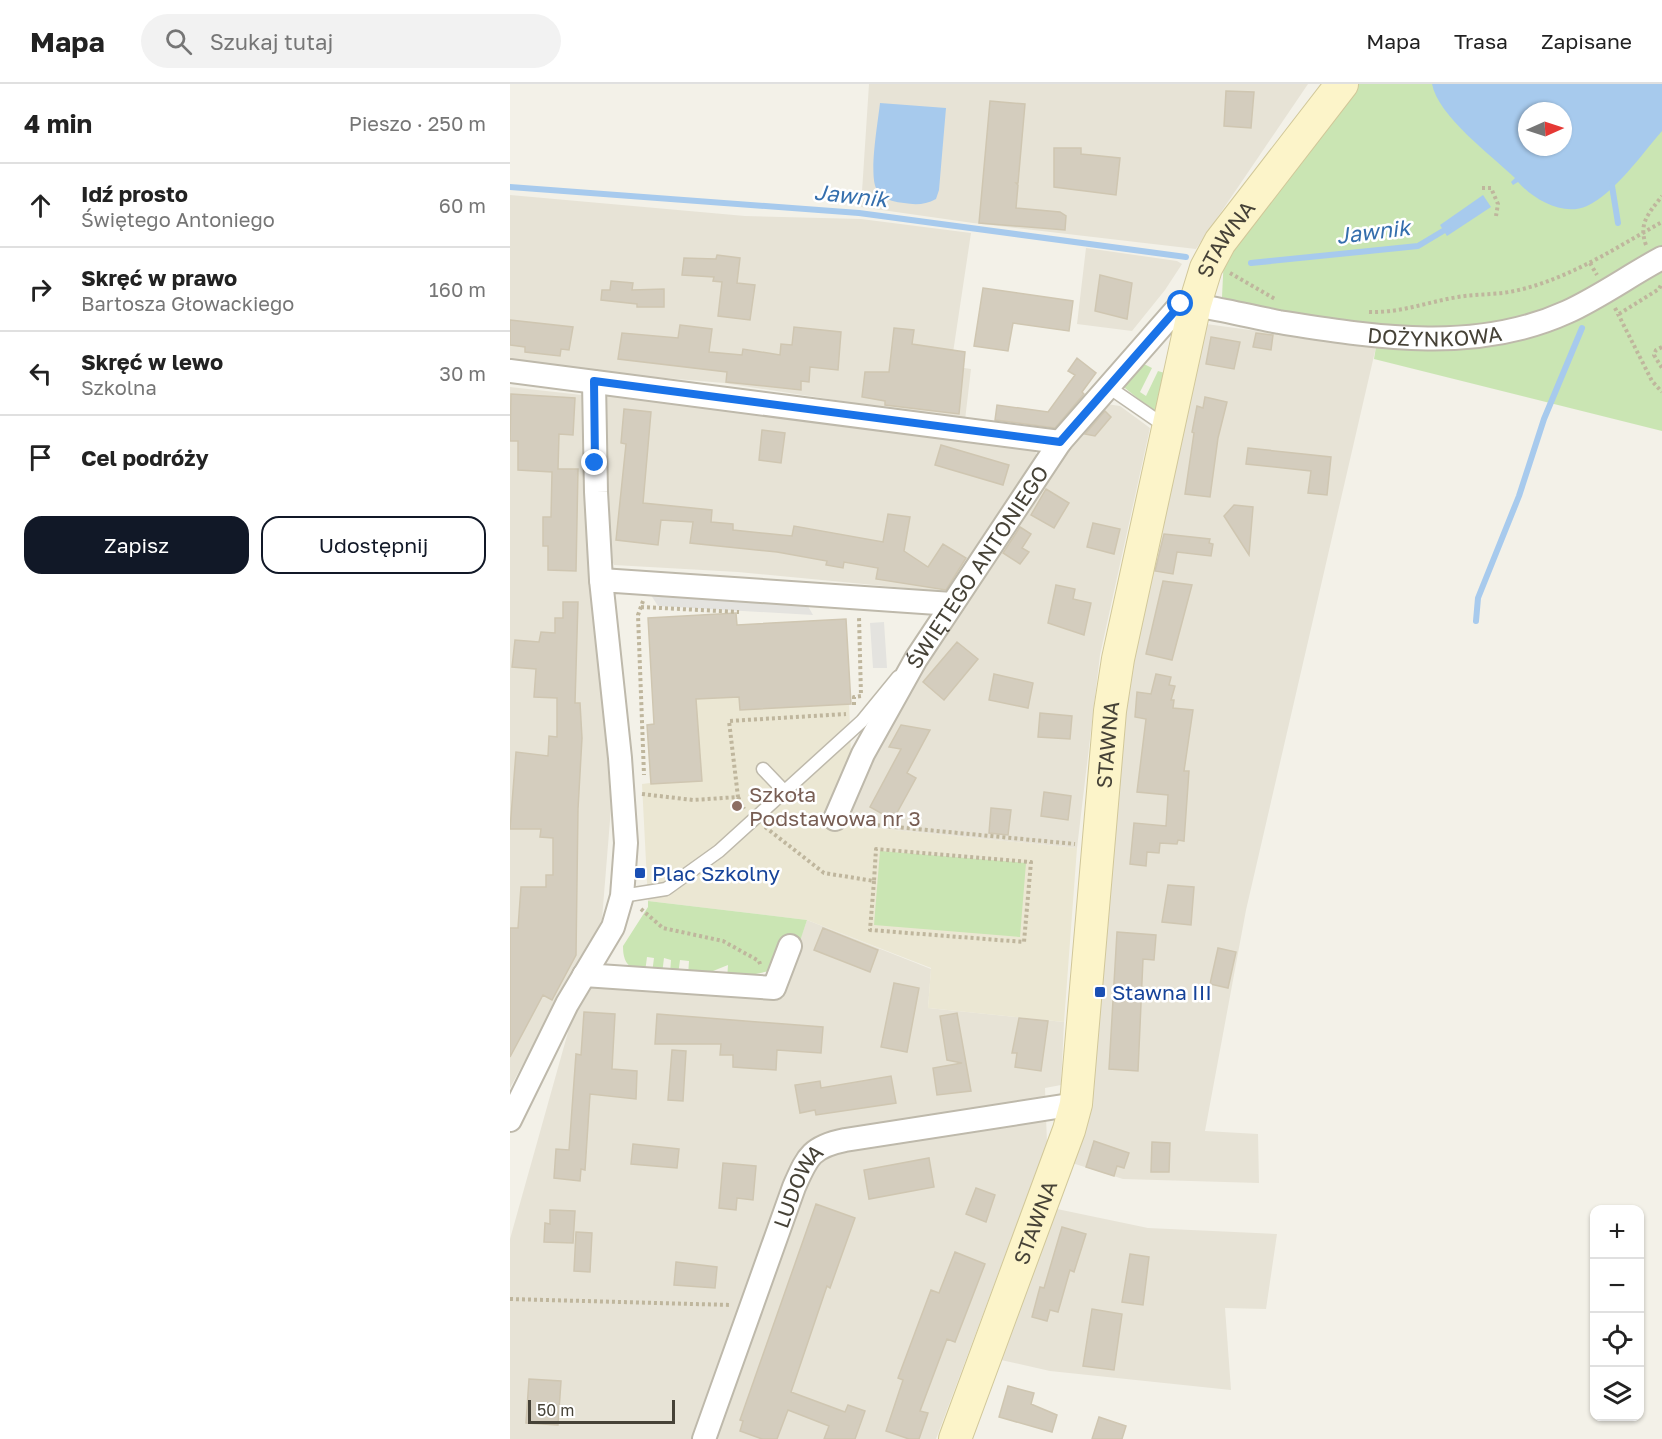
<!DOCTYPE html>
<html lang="pl">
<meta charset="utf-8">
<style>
:root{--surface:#fff;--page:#f2f2f2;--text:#222;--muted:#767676;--line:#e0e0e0;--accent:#111827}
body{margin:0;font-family:"Golos Text",sans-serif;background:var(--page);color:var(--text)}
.controls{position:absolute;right:18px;bottom:18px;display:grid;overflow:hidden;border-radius:12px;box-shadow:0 2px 4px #0004}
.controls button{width:54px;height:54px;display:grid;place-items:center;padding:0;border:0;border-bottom:2px solid var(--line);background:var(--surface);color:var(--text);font:30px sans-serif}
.compass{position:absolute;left:1008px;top:18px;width:54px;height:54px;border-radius:50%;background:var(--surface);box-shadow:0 2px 4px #0004;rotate:87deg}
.scale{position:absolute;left:18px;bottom:15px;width:147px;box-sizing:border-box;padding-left:6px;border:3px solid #464237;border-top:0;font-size:16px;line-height:21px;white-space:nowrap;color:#464237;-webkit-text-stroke:4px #fff;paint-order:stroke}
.stop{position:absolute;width:18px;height:18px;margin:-14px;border:4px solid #1a73e8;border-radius:50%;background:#fff}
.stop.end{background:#1a73e8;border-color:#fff;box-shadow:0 2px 6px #0008}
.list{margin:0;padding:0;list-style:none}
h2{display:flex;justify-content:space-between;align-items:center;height:78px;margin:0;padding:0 24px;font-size:26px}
h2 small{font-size:20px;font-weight:400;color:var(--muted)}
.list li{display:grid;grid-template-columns:39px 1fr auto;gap:18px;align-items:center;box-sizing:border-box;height:84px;padding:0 24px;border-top:2px solid var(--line)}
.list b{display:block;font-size:22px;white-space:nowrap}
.list p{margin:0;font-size:20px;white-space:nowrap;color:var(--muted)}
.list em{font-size:20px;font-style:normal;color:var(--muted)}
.actions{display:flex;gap:12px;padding:18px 24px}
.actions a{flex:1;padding:14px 0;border:2px solid var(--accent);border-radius:18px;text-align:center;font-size:21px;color:var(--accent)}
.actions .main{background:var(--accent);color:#fff}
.icon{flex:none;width:33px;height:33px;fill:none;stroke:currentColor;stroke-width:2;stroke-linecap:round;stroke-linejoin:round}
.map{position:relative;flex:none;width:1152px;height:1355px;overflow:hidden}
header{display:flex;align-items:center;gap:36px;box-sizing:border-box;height:84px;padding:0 30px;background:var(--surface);border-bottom:2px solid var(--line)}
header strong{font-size:28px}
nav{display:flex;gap:33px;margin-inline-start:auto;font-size:21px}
.search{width:420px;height:54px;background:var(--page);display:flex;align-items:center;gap:15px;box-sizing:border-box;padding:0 21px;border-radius:33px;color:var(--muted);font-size:22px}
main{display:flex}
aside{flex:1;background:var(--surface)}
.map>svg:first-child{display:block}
.residential{fill:#e7e3d6}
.education{fill:#ebe7d3}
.green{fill:#cae5b3;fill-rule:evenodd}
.parking{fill:#e4e3df}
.water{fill:#a7caed;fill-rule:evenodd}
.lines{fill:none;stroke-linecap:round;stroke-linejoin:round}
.stream{stroke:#a7caed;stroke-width:6}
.building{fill:#d4cdbe;stroke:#cfc6b1;stroke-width:1.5}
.lane-casing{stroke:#beb9ab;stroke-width:15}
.street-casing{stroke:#beb9ab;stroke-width:26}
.secondary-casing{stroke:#d1c799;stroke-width:34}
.path{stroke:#bfb69d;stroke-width:4;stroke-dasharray:3 3;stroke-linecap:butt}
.lane{stroke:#fff;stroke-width:12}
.street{stroke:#fff;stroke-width:22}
.secondary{stroke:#fcf4c9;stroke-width:32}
.route{stroke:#1a73e8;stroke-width:8}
.education-dot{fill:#8d6e63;stroke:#fff;stroke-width:2}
.transit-dot{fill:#1a4fb4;stroke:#fff;stroke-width:2}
.labels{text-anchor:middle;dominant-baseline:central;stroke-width:5;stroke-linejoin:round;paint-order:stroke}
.street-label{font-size:21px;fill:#464237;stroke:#fff}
.education-label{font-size:21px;fill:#785e54;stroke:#fff;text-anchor:start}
.transit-label{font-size:21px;fill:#164399;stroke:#fff;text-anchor:start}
.water-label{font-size:22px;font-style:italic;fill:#356fad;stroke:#fff}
</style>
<header>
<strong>Mapa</strong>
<div class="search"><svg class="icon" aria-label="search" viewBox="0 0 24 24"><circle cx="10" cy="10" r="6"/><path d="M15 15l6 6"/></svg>Szukaj tutaj</div>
<nav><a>Mapa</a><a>Trasa</a><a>Zapisane</a></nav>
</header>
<main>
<aside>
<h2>4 min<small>Pieszo · 250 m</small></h2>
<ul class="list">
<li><svg class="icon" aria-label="ahead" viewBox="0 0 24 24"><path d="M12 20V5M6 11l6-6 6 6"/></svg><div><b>Idź prosto</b><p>Świętego Antoniego</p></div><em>60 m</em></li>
<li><svg class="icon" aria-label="right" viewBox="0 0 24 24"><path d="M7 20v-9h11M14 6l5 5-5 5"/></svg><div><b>Skręć w prawo</b><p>Bartosza Głowackiego</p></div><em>160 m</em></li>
<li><svg class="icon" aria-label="left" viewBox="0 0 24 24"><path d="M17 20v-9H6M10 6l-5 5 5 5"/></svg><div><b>Skręć w lewo</b><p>Szkolna</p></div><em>30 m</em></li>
<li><svg class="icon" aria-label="arrive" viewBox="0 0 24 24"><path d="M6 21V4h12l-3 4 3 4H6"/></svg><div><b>Cel podróży</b></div></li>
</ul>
<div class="actions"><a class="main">Zapisz</a><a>Udostępnij</a></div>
</aside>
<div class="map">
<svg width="1152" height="1355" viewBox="0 0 1152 1355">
<rect width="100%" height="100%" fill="#f3f1e8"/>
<path class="residential" d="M359,0H798L686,165L463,139L351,123Z
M0,111L235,132L351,135L461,149L441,282L461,285L455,336L214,299L58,286L0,278Z
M576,164L667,177L672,180L655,206L622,247L567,240Z
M696,240L866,263L736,826L695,1047L748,1050L749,1099L613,1095L562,1079L588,957L609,679L617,607Z
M0,303L72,311L75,417L93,606L101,724L92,835L85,852L61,891L0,1004Z
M94,310L524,364L527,372L437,508L228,488L104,481L97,464Z
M590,319L610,322L640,344L590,571L567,764L334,741L362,668L441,542Z
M297,836L421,885L418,924L554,938L551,1001L535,1004L537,1060L426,1355H0V1155L67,916L76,901L270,911Z
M547,1125L638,1144L767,1150L756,1225L715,1224L721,1306L540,1287L491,1276L514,1201Z"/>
<path class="education" d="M226,529L227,541L336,535L341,673L316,735L334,741L567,764L554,938L418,924L421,884L297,836L138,817L132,700L140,699L137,641L144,640L138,535Z"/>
<path class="green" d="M844,0H1152V347L864,275L866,263L712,213L714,171ZM1017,27H1053V63H1017Z
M630,278L642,284L630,308L636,312L648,287L661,291L652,334L610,300Z
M370,767L516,779L510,853L364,841Z
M138,817L297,836L290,857L278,853L264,886L217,896L218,881L188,893L178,892L179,877L170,876L168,891L160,890L161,876L154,874L152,890L142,889L144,874L137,873L135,888C119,885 113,879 113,862L138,823Z"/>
<path class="parking" d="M139,508L295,517L303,531L148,522Z
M374,538L377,584H363L360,539Z"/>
<path class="water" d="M922,0H1152V47C1132,70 1105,109 1077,122C1053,133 1023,115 1008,98L1003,101L1001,98L1005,94C981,71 928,32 922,0ZM1017,27H1053V63H1017Z
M370,19L436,24L429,106L426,115C415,121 405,121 394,119C384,118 370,115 366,104C359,88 368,38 370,19Z
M973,111L981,123L937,152L930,141Z"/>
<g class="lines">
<path class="stream" d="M1102,102L1108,139
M0,103L349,129L676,173
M741,179L908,162L938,144
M966,537L968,514L1009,412L1034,335L1072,244"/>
</g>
<path class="building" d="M716,7L744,8L741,44L714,42Z
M480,17L515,20L508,99H506L508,101L506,124L550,128L556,132L555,146L469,139Z
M544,64H571V70L610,74L606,111L544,103Z
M207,171L230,174L227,199L245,201L240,236L208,232L212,198L203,197L204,193L172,191L174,174L206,175Z
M590,191L622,199L617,235L585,227Z
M101,197L123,199L122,206L154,205V223H127V220L91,216L92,206H100Z
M473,204L563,217L559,247L503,239L498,267L464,262Z
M0,236L63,243L59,266L51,265L50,272L15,268V263L0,261Z
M170,241L202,245L199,268L232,271L233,265L270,271L271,260L282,261L284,243L331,248L328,286L300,283L299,298L291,297V306L216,298L217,288L108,275L112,249L168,254Z
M384,244L404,246L402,260L455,268L449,330L375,321V317L352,313L355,288H379Z
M746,249L763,251L761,266L743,263Z
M701,253L730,258L724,285L696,280Z
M567,274L586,289L572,308L574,310L545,344L485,336L487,321L538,328L565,291L558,287Z
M1,310L65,314L63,351L49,350L48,385H68L66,487L38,486V462H33V433H41L42,388L8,386V357H0Z
M695,313L717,318L708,354L700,413L675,410L684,349L682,348L687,322L693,324Z
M114,325L141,328L133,419L202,426L201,438L223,440V446L282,452L284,442L373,458L378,430L400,433L394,467L418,483L433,460L456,474L436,506L366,495L368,484L334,478L333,484L316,481L317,477L267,468L180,459L183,438L151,436L148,461L106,456L116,360L111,359Z
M595,327L601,333L585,352L575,350Z
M252,346L275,349L271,379L249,376Z
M431,361L499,381L493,401L425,381Z
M738,364L821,373L817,411L798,409L801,387L736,380Z
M536,405L559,419L544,444L521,431Z
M724,421L743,423L739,471L714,432Z
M583,439L610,445L604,470L577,463Z
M510,443L521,450L512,464L519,468L510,480L493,469Z
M654,450L700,455L699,459L703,460L701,472L667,468L663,490L645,487Z
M653,497L682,501L662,576L636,570Z
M546,501L565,505L563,515L581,519L574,551L538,539Z
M53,518H68L65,619H70L72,654L68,725L66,871L42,916L33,911L0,973V844H8L11,803H36V791H43V754L30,753L31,745H0L6,668L38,672L39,652L47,653V614L24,613L26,585L2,583L5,556L29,558L31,548L45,549V534H53Z
M226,529L227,541L336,535L341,620L230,626L229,613L186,615L192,697L141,700L137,641L144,640L138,534Z
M447,558L468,575L434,616L413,598Z
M484,590L523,599L518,624L479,616Z
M646,590L661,593L659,601L665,602L661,616H664L663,624L683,626L674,687H679L674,757L668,756L667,760L650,759L649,769L637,768L636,782L620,780L624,739L656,742L658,711L627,708L636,635L625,633L627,608L641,610Z
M530,629L562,632L560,655L528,653Z
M391,641L420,646L397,689L406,694L383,736L360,723L391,665L379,663Z
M534,708L561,712L558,736L531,732Z
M481,724L501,726L498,751L479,749Z
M658,801L684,803L681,841L652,838Z
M313,844L368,866L360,888L304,866Z
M607,848L646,851L644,876L633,875L628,987L599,985Z
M708,864L726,868L718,904L700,900Z
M384,899L409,904L397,968L371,963Z
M74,928L105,930L102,985L127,987L126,1015L80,1010L75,1086L71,1085L70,1097L44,1094L46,1065L59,1066L66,970L71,971Z
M447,929L461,1007L427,1011L423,984L452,979L437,976L430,932Z
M147,930L313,943L311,969L267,966L266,986L223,983V971H210L211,960H145Z
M509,934L538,937L531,987L505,983L507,969H502Z
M162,966L176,967L173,1017L158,1016Z
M381,992L386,1019L306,1031L305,1026L290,1029L285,1001L310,997L311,1004Z
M584,1057L619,1069L614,1084L607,1082L604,1092L576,1083Z
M642,1058L660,1059L659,1088H641Z
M123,1060L169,1065L167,1084L121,1080Z
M419,1074L424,1103L359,1115L354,1086Z
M213,1079L246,1082L243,1116L227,1114L226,1126L209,1124Z
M466,1104L485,1111L476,1138L456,1130Z
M306,1120L345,1134L320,1204L317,1202L281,1308L335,1328L338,1321L355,1327L345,1355H314L319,1342L278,1326L267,1355H252L230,1347L233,1337L230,1336Z
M40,1126L65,1127L63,1159L34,1158L35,1139L40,1140Z
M552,1143L576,1150L564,1188L560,1186L548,1228L540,1226L537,1237L522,1233L530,1203L534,1204Z
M66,1148L82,1149L80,1188L64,1187Z
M445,1168L475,1180L445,1258L437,1255L410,1327L418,1329L409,1355H399L376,1347L393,1296L388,1294L421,1206L429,1209Z
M620,1170L639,1173L633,1221L612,1218Z
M166,1178L207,1183L205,1204L164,1201Z
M582,1225L612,1230L604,1286L573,1282Z
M19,1295L51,1297L48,1341L16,1339Z
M498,1302L524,1309L521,1320L547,1331L542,1348L489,1333Z
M589,1333L616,1342L612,1355H582Z"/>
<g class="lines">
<g class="lane-casing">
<path id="lane" d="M597,302L658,344
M253,685L275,708
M112,812L156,805L209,767L352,637L388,593"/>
</g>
<g class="street-casing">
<g id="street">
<path d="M0,287L550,358"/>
<path d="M84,298L86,408L91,496"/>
<path id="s1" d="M325,735L353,670L406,575L550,358L671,220C678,218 753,235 769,238C865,253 965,270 1057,228C1090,213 1120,191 1152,174"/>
<path d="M74,891L264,904L280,862"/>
<path d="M0,1036L57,920L103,843L112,812L116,759L110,674L91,496L442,520"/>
<path id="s2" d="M194,1355L284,1103C297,1074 300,1063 335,1056L566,1020"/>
</g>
</g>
<g class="secondary-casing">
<g id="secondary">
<path id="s3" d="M445,1355L559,1046L566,1020L600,627L608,575L685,220L696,184L710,158L832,0"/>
</g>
</g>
<path class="path" d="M972,104H981L988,120L986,132
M1136,161C1128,139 1139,129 1152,112
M1080,179L1087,191
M720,189L765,215
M1105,224L1142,297L1152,308
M859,228C891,229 917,218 948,213C965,210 982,211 999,208C1054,198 1104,165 1152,138
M1109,230L1149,205L1152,199
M1152,263L1146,266L1144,271L1152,284
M133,517L128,531L134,691
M131,523L229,528
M344,621V613L351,612L349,533
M132,710L183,716L228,713L219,637L336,630
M228,713L234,725
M343,739L565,760
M255,743L314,789L364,797L366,765L521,778L514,858L360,846L364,797
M131,825L153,844L213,857L249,877L251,883
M0,1215L221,1221"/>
<use href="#lane" class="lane"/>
<use href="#street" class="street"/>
<use href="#secondary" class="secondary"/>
</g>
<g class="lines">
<path class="route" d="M85,379L84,297L550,358L671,220"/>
</g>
<circle class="education-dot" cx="227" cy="722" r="6"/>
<g class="transit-dot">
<rect x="124" y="783" width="12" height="12" rx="3"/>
<rect x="584" y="902" width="12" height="12" rx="3"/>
</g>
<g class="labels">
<g class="street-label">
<text stroke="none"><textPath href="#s3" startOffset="1239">STAWNA</textPath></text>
<text stroke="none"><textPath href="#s1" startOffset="880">DOŻYNKOWA</textPath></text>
<text stroke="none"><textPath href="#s1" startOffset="290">ŚWIĘTEGO ANTONIEGO</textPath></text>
<text stroke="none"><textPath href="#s3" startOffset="717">STAWNA</textPath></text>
<text stroke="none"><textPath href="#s2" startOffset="270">LUDOWA</textPath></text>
<text stroke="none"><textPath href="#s3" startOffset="231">STAWNA</textPath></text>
</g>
<g class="education-label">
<text x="239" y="710">Szkoła<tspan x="239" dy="24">Podstawowa nr 3</tspan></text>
</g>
<g class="transit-label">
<text x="142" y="789">Plac Szkolny</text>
<text x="602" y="908">Stawna III</text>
</g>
<g class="water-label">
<text transform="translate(341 111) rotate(6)">Jawnik</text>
<text transform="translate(863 147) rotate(-7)">Jawnik</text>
</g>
</g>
</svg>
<div class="controls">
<button>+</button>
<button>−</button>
<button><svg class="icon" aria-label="locate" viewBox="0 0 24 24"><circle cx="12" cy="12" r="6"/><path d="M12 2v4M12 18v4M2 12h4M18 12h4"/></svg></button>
<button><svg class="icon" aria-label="layers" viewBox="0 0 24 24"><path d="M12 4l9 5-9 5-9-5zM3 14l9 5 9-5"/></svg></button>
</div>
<svg class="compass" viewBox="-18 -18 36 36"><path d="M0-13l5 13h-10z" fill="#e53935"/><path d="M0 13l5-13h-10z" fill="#767676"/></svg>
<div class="scale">50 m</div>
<div class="stop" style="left:671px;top:220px"></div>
<div class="stop end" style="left:85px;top:379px"></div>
</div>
</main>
